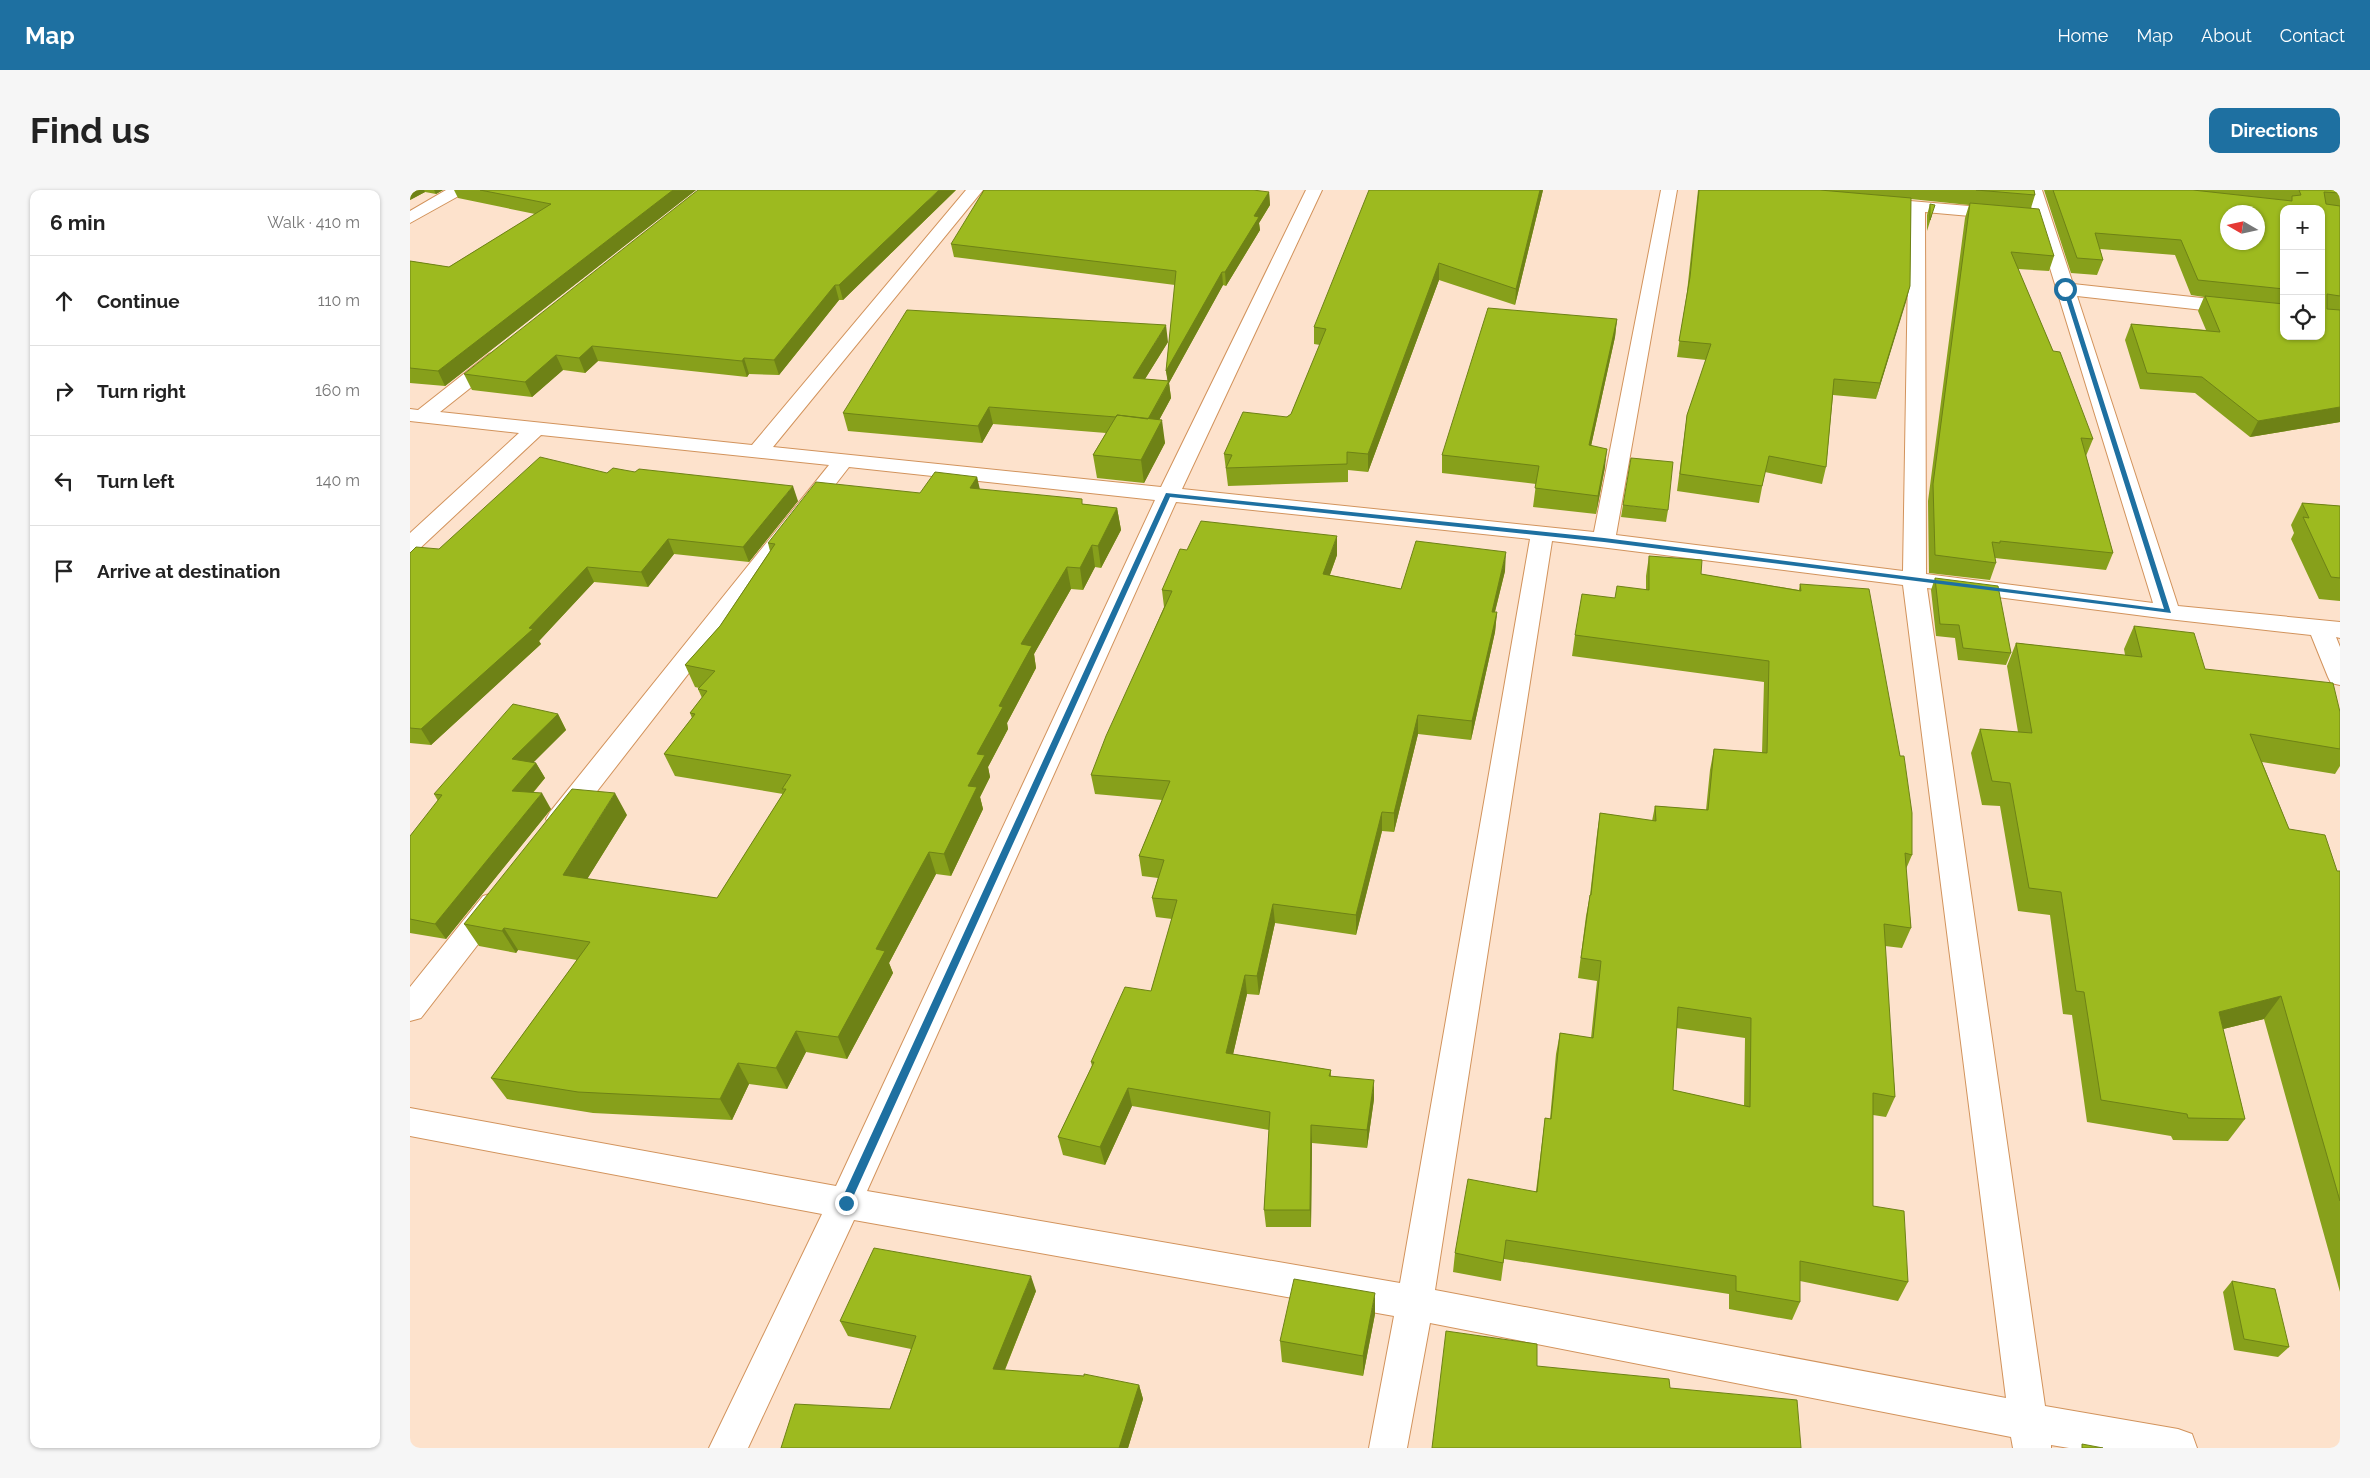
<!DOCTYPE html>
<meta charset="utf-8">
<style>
:root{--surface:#fff;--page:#f6f6f6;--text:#222;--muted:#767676;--line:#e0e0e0;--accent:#1e70a1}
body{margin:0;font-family:Raleway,sans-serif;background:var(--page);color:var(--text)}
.controls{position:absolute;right:15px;top:15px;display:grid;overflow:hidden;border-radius:10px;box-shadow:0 1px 4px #0004}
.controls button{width:45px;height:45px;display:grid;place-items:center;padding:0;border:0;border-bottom:1px solid var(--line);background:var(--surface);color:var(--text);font:25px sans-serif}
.compass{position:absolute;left:1810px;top:15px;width:45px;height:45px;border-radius:50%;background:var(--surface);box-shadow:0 1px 4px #0004;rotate:279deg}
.stop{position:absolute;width:15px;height:15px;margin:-11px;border:4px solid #1e70a1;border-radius:50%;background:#fff}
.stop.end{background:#1e70a1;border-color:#fff;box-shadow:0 1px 5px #0008}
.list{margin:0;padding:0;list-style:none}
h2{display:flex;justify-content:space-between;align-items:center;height:65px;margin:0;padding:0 20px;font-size:21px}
h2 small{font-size:16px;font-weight:400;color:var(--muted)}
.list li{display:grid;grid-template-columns:32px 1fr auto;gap:15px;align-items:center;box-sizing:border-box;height:90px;padding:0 20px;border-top:1px solid var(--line)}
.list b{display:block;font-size:19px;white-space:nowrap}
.list em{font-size:16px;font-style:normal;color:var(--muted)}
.icon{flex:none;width:28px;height:28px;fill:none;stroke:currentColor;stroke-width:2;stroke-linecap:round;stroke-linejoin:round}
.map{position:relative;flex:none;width:1930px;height:1258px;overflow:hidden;border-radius:10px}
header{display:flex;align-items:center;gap:30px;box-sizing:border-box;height:70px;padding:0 25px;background:var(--accent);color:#fff}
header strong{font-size:24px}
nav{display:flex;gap:28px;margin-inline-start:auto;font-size:18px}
.intro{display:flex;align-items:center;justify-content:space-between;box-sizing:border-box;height:120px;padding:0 30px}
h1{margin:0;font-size:35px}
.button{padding:12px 22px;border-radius:10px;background:var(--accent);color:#fff;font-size:18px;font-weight:700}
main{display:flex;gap:30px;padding:0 30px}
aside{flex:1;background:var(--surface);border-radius:10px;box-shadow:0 1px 4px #0004}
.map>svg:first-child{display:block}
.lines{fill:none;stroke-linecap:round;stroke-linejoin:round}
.minor-casing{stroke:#d2935c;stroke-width:2}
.minor{fill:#fff;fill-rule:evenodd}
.wall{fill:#87a01b;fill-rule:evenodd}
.shaded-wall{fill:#6e8216}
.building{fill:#9dba1f;stroke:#6e8216;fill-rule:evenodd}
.route{fill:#1e70a1}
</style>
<header>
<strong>Map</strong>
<nav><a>Home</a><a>Map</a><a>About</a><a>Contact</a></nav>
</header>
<div class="intro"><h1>Find us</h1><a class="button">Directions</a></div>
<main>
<aside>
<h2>6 min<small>Walk · 410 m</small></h2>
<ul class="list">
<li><svg class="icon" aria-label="ahead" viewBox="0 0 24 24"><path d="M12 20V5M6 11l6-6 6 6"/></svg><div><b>Continue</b></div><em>110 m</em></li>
<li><svg class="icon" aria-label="right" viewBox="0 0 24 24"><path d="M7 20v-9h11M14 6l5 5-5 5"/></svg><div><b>Turn right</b></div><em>160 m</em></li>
<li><svg class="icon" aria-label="left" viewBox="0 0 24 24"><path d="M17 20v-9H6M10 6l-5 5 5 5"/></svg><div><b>Turn left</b></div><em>140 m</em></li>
<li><svg class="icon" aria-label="arrive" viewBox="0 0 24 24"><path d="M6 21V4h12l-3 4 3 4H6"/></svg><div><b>Arrive at destination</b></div></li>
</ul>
</aside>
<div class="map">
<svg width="1930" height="1258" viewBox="0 0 1930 1258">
<rect width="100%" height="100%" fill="#fde2cc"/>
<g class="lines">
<g class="minor-casing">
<path id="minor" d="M36,0H56L54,3L0,33V21Z
M556,0H573L363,257L751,297L896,0H912L772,299L1184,342L1251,0H1267L1206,345L1493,381L1499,21L1482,19L1480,15L1482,11L1488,10L1594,19L1600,20L1602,24L1600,28L1594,29L1515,22L1516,384L1743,413L1616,0H1632L1663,94L1874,117V129L1667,106L1768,416L1930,432V448L1926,447L1930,457V495L1921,493L1918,487L1901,445L1758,429L1517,398L1635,1216L1768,1239L1782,1244L1787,1258H1659L1641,1255V1258H1603L1601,1247L1020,1133L997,1258H959L984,1126L444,1030L338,1258H299L412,1024L0,946V918L426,996L745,310L439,277L160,636L150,639L140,636L136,629L140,622L419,275L131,245L8,360L0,362V343L109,243L0,231V219L8,220L79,164L86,162L93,164L96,168L93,172L30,222L342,255ZM766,312L1120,349L990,1093L457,1001ZM1142,351L1493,395L1596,1208L1025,1100Z
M83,703L93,706L98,714L93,722L11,828L0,831V797L73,706Z"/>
</g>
<use href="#minor" class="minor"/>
</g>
<path class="wall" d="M0,0H33L26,4L15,2L0,10Z
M44,0H286L35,196L0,193V71L39,77L125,24L48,8Z
M546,0L433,110H429L369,185L339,184L337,187L188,171L175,183L153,180L122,207L62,200L54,184Z
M1133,0L1105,115L1029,90L958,282L938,280V292L818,296L814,264L881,224L910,155L904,154V137Z
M1288,0H1624L1625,5L1621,18L1644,66L1639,81L1608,79L1643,161L1683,249L1676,266L1703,363L1696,380L1585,368L1586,373L1580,390L1519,383L1518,311L1555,28L1559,15L1501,9L1500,96L1466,209L1423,205L1416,277L1412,294L1355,282L1349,313L1267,301L1277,225L1296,170L1267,167L1277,102Z
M1634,0H1930V232L1840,247L1785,203L1730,199L1715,150L1721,134L1796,140L1788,121L1794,107L1781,105L1765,65L1690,59L1693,70L1687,85L1661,83ZM1874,19L1911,146H1874Z
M859,2L860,15L849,33L850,40L816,96L813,95L759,193L761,208L749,230L755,253L734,293L687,288L683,265L696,243L583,234L572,253L438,241L433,223L758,152L735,189L758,191L756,181L765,95L544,67L541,54Z
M1520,14L1522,25L1517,41V25Z
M1207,129L1205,147L1181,256L1195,277L1186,324L1123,317L1126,294L1032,283V265Z
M225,282L388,311L339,372L264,364L238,397L184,392L129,451L131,454L21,555L0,553V363L29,359L197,283Z
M567,287L569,299L673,314L707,318L711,340L691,378L685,377L673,400L661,399L624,464L626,478L597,533L598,539L578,577L580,587L570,607L573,619L541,686L526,684L479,773L483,783L437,869L396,862L377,899L339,894L322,930L183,923L97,909L81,888L167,770L108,760L106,763L69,756L54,734L217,625L177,689L307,708L373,604L265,586L254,564L282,528L280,523L292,508L288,499L289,498L285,497L275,475L310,436L360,361L358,353L510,303Z
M1892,313L1930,316V411L1909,409L1881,349L1884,343L1881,335Z
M1213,315L1258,320L1256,332L1211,327Z
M777,360L927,365L920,385L991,399L1095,381L1085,422H1087L1085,442L1061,550L1008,544L984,642L972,641L946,745L865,733L849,805L837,804L823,864L921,880V886L964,909L957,958L902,953L901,1037H856L854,1020L859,940L722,916L695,975L653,965L648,947L682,876L681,872L741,801L762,729L746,727L742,708L748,688L732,686L729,666L752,610L685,604L681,585L754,417L752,400Z
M1239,366L1291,384L1389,400L1390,394L1502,665L1496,679L1501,738L1492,758L1475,756L1485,907L1476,927L1463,925V1016L1498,1092L1488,1111L1390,1091V1112L1382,1130L1319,1119V1104L1094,1069L1091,1091L1043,1082L1045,1063L1126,1001L1135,928L1140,929L1146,864L1150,843L1181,848L1187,791L1168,788L1176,726L1180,705L1187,644L1190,623L1242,631L1245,616L1296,620L1300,580L1304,559L1352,563L1354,492L1162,466L1165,445L1205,408L1236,400V386ZM1266,838L1335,848L1334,916L1263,900Z
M1525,388L1601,463L1596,475L1548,470L1545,448L1526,446L1521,400Z
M1724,436L1795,479L1930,522V576L1925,584L1852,572L1879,639L1927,681H1930V1102L1854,829L1813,839L1835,929L1818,951L1763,950L1761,946L1677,932L1662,825L1653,824L1640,725L1608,721L1590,616L1572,615L1561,563L1570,539L1608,542L1597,476L1606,453L1715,465L1714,459Z
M148,524L156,540L123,572L126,573L135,588L123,603L141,619L36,749L0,743V646L28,611L24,604Z
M1822,1091L1879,1157L1868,1167L1824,1160L1813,1102Z
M626,1101L595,1180L729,1195L733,1209L718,1258H371L480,1219L501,1159L438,1146L430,1131Z
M965,1124L953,1186L872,1172L870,1151Z"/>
<path class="shaded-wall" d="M0,0H14L15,2L0,10Z
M24,0H33L26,4Z
M263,0H286L35,196L28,181Z
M529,0H546L433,110L429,95Z
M1130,0H1133L1105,115L1106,99Z
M859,2L860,15L849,33L850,40L816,96L815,82L844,26Z
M1029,73V90L958,282V264Z
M812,82L813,95L759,193L761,208L740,247L738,229L758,194L756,181Z
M425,95L429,110L369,185L364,170Z
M1500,96L1496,112L1466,209L1470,193Z
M1207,129L1205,147L1177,274L1179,255Z
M756,135L758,152L725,205L723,188Z
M182,156L188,171L175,183L169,168Z
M146,165L153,180L122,207L115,192Z
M334,168L339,184L337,187L332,171Z
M579,217L583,234L572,253L568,236Z
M1930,217V232L1840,247L1848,231Z
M752,230L755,253L734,293L731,270Z
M1197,259L1195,277L1186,324L1188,306Z
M567,287L572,308L560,298Z
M383,296L388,311L339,372L333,357Z
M707,318L711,340L691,378L688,356Z
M927,346V365L913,403V384Z
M258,349L264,364L238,397L231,382Z
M682,355L685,377L673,400L670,378Z
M1096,362L1095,381L1080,441L1082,422Z
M177,377L184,392L129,451L131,454L21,555L11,539L119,438Z
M657,377L661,399L624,464L626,478L597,533L598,539L578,577L580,587L570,607L573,619L541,686L534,664L558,596L567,564L589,516L611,454Z
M1087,422L1085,442L1061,550L1062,531Z
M148,524L156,540L111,585L102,569Z
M1008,525V544L984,642V623Z
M126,573L135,588L111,616L102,601Z
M132,603L141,619L36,749L25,734Z
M205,603L217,625L166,707L153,685Z
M972,622V641L946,745V725Z
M519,662L526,684L479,773L483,783L437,869L428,847L466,759Z
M863,714L865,733L849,805L847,786Z
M94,738L108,760L106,763L92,741Z
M835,785L837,804L819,882L816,863Z
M1871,806L1854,829L1793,844L1809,822Z
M386,841L396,862L377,899L366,878Z
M328,873L339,894L322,930L310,909Z
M964,890V909L957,958V940Z
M718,898L722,916L695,975L690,957Z
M901,935L902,953L901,1037L900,1020Z
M621,1086L626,1101L589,1194L583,1179Z
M965,1103V1124L953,1186V1166Z
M729,1195L733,1209L718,1258H709Z"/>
<path class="building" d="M70,0H263L28,181L0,178V71L39,77L141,14Z
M288,0H529L429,95H425L364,170L334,168L332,171L182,156L169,168L146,165L115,192L54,184Z
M574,0H843L859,2L844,26L849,27L815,82H812L756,181L766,81L541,54Z
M959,0H1130L1106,99L1029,73L958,264L937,262V274L816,278L822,265L814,264L833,222L877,227L881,224L916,139L904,137Z
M1289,0H1410L1501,8L1500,96L1470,193L1424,189L1416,277L1359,266L1352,296L1270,284L1277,225L1301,154L1269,151L1280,87Z
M1566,0H1624L1625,5Z
M1643,0H1783L1882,11V6L1891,5L1889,0H1930V3L1914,2L1916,14L1930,16V106L1917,104V119L1930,120V217L1848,231L1792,187L1737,183L1721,134L1810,142L1795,106L1874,114V146H1911V19H1874V99L1788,90L1771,50L1685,43L1693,70L1667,68ZM1818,22H1848V52H1818Z
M1560,13L1629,19L1644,66L1601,62L1643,161L1650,162L1683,249L1671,248L1703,363L1590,351V353L1582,352L1586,373L1525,365L1523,294Z
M1520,14L1525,15L1520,30Z
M1078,118L1207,129L1179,255L1197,259L1188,306L1125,298L1129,276L1032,265Z
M497,120L756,135L723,188L759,191L738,229L707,225L706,227L579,217L568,236L433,223Z
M707,225L752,230L731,270L683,265Z
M130,267L197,283L203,278L225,282L229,279L383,296L333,357L258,349L231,382L177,377L119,438L123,439L11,539L0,538V363L6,357L29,359Z
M1221,268L1263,272L1258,320L1213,315Z
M525,282L567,287L560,298L672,309V314L707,318L688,356L682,355L670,378L657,377L611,454L622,456L589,516L593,517L567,564L575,565L558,596L567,597L534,664L519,662L466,759L475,761L428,847L386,841L366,878L328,873L310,909L168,902L81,888L180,752L94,738L92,741L54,734L162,599L205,603L153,685L307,708L376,599H372L381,585L254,564L285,524L280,523L297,501L288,499L305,481L275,475L310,436L365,354L358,353L406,292L510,303Z
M1892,313L1930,316V388L1921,387L1893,327L1899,328Z
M791,331L927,346L913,384L991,399L1006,351L1096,362L1082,422H1087L1062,531L1008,525L984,623L972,622L946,725L863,714L847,786L835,785L816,863L921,880L919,886L964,890L957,940L901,935L900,1020H854L860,922L718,898L690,957L648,947L684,872H681L715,797L741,801L767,710L742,708L754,670L729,666L760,591L681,585L696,546L762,401L752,400L770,359L777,360Z
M1239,366L1292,370L1291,384L1391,401L1390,394L1459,399L1490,566H1494L1502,623V665L1495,663L1501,738L1474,734L1485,907L1463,903V1016L1494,1021L1498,1092L1390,1071V1112L1326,1101V1086L1096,1050L1093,1073L1045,1063L1058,989L1127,1002L1135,928L1141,929L1150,843L1183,848L1191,771L1171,768L1180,705H1181L1190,623L1246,631L1245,616L1298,620L1304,559L1357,563L1359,471L1165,445L1172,404L1205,408L1207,396L1239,400ZM1268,817L1341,828L1340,917L1263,900Z
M1525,388L1588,396L1601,463L1553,458L1549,435L1530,434Z
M1724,436L1784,443L1795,479L1923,493L1930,522V559L1840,544L1879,639L1915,645L1927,681H1930V1011L1871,806L1809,822L1835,929L1778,928L1777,924L1691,910L1674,802L1666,801L1651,702L1619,698L1600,593L1582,591L1570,539L1622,543L1606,453L1732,467Z
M103,514L148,524L102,569L126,573L102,601L132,603L25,734L0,729V646L32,605L24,604Z
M464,1058L621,1086L583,1179L674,1186V1184L729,1195L709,1258H371L385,1214L480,1219L506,1146L430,1131Z
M884,1089L965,1103L953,1166L870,1151Z
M1822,1091L1865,1099L1879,1157L1834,1149Z
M1036,1141L1127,1154V1176L1259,1189L1260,1198L1387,1210L1391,1258H1022Z
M1672,1254L1693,1258H1672Z"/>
<path class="route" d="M1655,97L1658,99L1761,423L1194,352L760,307L439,1016H432L430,1013L756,303L1194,348L1754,419L1653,99Z"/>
</svg>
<div class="controls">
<button>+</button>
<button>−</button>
<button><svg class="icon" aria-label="locate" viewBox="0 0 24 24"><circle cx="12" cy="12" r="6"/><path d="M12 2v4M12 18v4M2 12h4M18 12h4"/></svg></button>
</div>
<svg class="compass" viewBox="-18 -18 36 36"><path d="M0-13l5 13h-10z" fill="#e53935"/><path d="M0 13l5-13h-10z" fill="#767676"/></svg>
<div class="stop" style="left:1655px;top:99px"></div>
<div class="stop end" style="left:436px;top:1013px"></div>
</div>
</main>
